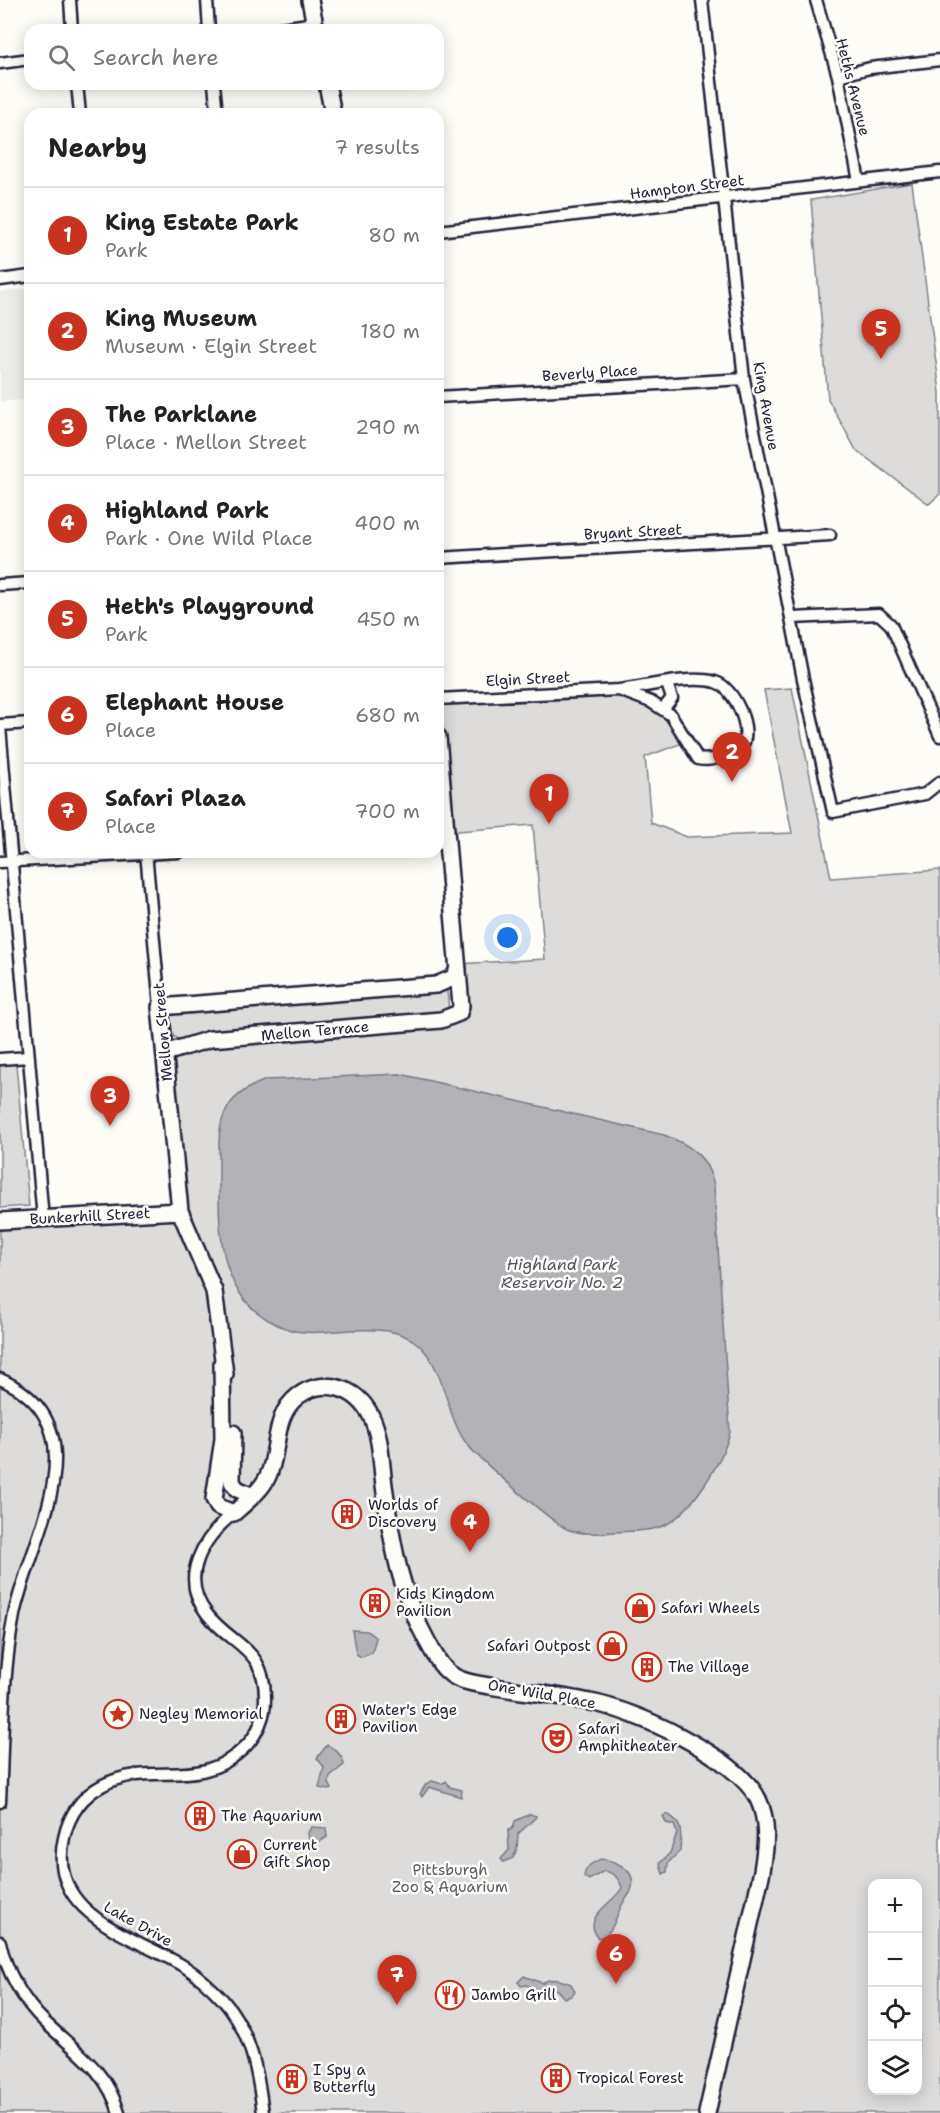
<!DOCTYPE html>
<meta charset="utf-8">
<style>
:root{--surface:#fff;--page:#f6f6f6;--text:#222;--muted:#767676;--line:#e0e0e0;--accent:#c8321e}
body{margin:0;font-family:"Shantell Sans",sans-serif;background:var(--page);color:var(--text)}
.controls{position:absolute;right:18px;bottom:18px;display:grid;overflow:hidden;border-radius:12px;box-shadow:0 3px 15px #0003}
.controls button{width:54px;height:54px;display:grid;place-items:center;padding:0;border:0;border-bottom:2px solid var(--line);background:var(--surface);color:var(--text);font:30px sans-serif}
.you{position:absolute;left:508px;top:938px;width:21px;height:21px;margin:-15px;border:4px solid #fff;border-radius:50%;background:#1a73e8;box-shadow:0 0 0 9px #1a73e833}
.badge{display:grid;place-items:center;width:39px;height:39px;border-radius:50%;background:var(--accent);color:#fff;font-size:20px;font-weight:700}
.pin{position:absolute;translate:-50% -50px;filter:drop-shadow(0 2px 3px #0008)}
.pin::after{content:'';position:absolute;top:32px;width:21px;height:18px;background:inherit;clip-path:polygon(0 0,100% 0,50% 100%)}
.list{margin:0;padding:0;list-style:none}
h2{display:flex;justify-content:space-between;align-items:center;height:78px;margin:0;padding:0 24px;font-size:26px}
h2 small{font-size:20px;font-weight:400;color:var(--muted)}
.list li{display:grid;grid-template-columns:39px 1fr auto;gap:18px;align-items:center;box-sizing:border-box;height:96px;padding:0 24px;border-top:2px solid var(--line)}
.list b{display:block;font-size:22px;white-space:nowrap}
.list p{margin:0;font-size:20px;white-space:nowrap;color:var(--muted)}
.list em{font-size:20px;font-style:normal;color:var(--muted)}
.icon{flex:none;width:33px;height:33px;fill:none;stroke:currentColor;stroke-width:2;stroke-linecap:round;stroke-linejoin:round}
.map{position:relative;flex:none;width:940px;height:2113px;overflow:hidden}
.search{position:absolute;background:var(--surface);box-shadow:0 3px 15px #0003;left:24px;top:24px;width:420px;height:66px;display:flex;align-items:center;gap:15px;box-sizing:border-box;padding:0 21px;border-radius:18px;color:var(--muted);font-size:22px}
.panel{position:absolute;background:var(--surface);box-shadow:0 3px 15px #0003;left:24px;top:108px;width:420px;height:750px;border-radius:18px}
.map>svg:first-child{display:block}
.built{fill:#ecece9}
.green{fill:#dddcdb;stroke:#807f8b;stroke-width:1.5;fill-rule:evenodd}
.water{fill:#b2b2b7;stroke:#787885;stroke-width:1.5}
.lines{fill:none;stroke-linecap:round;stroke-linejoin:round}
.minor-casing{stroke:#22223b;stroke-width:15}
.secondary-casing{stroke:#22223b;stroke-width:20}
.minor{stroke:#fdfcf7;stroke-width:10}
.secondary{stroke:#fdfcf7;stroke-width:15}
.labels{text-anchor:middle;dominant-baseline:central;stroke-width:5;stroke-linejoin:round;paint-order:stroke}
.street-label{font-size:15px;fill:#22223b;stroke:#fdfcf7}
.poi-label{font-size:15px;fill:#22223b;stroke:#fdfcf7;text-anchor:start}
.park-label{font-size:15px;fill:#5a5a6b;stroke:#fdfcf7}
.water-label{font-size:16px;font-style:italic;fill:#545466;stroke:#fdfcf7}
</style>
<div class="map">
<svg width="940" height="2113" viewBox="0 0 940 2113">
<rect width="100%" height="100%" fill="#fdfcf7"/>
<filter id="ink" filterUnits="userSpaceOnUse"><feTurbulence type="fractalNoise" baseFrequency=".0167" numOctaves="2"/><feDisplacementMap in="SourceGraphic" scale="12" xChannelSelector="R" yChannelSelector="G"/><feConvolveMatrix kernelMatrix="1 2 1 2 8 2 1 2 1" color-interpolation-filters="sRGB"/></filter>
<g filter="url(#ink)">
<path class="built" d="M30,289V399L0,402V292Z"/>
<path class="green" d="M912,183L940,392V494L929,504L856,450L828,399L811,200Z
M792,688L831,878L940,870V2113H0V1221L179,1211L165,1053L210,1039L455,1016L458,964L545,959L533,825L446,832L438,737V699L593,690L651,702L688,741L645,757L651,823L687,837L792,833L764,690ZM872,1884H918V2090H872Z
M442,989L447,990L449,1012L434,1017L178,1039L173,1036L170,1015L176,1011Z
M16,1064L29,1206L0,1208V1066Z"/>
<path class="water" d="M400,1074L664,1135C691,1145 707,1156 714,1185L730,1432C723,1460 691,1514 663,1526C649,1532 629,1531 614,1532C599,1533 583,1535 569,1530C556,1526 475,1456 466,1443C445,1414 446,1370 419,1345C400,1328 374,1329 350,1330C332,1331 309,1335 291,1330C208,1304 220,1217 219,1148C218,1112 231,1093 266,1080Z
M352,1630L367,1631L376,1638L372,1653L361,1657L356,1654Z
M327,1745C335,1749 343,1755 344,1765L330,1776L329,1783L332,1789L329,1790L319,1788L324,1767L317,1758Z
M432,1781L442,1784L446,1781L450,1787L462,1790L461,1797L429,1787L422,1797L420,1794L426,1784Z
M530,1814L536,1816L535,1818L518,1834L517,1849L513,1858L503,1862L501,1859L509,1850L508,1831L513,1828L515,1821Z
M667,1814C684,1823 681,1834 680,1851L668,1863L667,1872L663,1874L660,1863L670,1853L677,1833L674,1825L666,1823L663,1816Z
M311,1827L326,1828L327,1837L310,1848L308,1833Z
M601,1859C618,1861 640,1872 630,1893C627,1898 622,1903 620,1909C614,1921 613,1935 598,1938C581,1916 613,1904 622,1888C619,1878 614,1873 604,1871L589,1880L584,1877C585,1866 592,1863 601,1859Z
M524,1976L542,1983C552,1977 561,1980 571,1984L575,1991L571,1996L564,1998L557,1990L551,1988L542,1992L526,1985L521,1986L518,1982Z"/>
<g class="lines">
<g class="minor-casing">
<path id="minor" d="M70,0L72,30
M207,0L209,30
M702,0L744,379L803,679L833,812L925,794L940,782
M816,0L838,76L859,181
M268,30L315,23
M0,63L30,59
M838,76L870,68L940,60
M77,84L80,114
M214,84L217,114
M438,231L940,172
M0,280L30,276
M438,397L744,379
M438,558L830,535
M0,585L30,583
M792,618L879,614L891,625L940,736
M438,699L619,690L651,702L671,715L698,759C707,761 713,759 721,757C728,755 736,753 741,747C755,731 733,686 715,682C689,675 646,687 619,690
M663,709L672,698L667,684
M0,725L30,723
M0,727L43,1219
M146,852L160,1007
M0,862L179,852
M0,1059L29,1057
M0,1379C106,1426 29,1540 14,1615C2,1676 3,1740 0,1802
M234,1513C203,1538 178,1577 207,1614C233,1647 266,1647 265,1700C265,1716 258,1733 247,1745C200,1794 152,1759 103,1785C82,1796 69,1815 64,1838C46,1916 135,1936 185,1967C199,1976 212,1988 223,2000C251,2032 258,2072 263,2113
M0,1942C6,1971 23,2001 45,2022C75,2051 107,2070 119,2113"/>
</g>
<g class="secondary-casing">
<path id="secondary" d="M310,0L316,30
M327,84L333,114
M165,1053L210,1039L441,1020L459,1013L461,1006L438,737
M0,1221L180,1211
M222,1363L223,1439L214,1499L218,1507L234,1513C246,1502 261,1491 268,1476C280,1450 272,1416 298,1396C323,1377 357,1387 371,1416C382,1438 381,1468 385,1492C392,1545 401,1594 427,1641C435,1655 441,1669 455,1677C465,1683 479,1684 490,1686C523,1692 557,1695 590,1702C635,1710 737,1757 758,1799C769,1822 766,1846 762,1871L707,2113
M225,1374L214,1291L180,1211L160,1007L436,985L453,978L458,969
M233,1433L232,1482L237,1489L253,1496"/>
</g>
<use href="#minor" class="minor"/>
<use href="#secondary" class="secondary"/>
</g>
</g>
<defs>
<g id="building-ring" transform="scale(1.5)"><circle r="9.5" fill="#fdfcf7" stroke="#c8321e" stroke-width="1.5"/><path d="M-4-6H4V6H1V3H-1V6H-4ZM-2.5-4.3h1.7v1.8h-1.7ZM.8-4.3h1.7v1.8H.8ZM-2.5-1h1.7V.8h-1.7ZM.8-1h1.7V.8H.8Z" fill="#c8321e"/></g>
<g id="shop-ring" transform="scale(1.5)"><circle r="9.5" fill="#fdfcf7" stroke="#c8321e" stroke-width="1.5"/><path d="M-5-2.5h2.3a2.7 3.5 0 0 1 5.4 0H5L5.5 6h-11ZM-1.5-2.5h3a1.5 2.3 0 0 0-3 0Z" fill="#c8321e"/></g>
<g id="sight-ring" transform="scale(1.5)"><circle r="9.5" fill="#fdfcf7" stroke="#c8321e" stroke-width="1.5"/><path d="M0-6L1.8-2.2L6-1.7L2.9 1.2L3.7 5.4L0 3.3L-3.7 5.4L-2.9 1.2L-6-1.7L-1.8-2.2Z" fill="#c8321e"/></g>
<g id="theatre-ring" transform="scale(1.5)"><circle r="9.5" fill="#fdfcf7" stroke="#c8321e" stroke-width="1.5"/><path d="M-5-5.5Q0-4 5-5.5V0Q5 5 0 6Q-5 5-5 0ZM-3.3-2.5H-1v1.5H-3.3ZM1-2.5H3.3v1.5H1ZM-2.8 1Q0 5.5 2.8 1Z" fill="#c8321e"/></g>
<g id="restaurant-ring" transform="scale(1.5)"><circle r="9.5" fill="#fdfcf7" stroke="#c8321e" stroke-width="1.5"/><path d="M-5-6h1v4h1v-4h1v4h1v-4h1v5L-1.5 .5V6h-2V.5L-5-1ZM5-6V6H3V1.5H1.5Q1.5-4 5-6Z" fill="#c8321e"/></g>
</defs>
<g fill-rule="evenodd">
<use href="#building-ring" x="347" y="1514"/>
<use href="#building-ring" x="375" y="1603"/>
<use href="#shop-ring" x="640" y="1608"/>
<use href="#shop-ring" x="612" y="1646"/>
<use href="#building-ring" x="647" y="1667"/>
<use href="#sight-ring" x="118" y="1714"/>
<use href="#building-ring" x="341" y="1719"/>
<use href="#theatre-ring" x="557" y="1738"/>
<use href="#building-ring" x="200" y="1816"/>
<use href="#shop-ring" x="242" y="1854"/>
<use href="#restaurant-ring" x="450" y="1995"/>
<use href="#building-ring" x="556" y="2078"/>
<use href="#building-ring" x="292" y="2079"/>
</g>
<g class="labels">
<g class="street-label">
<text transform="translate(853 87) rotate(76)">Heths Avenue</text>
<text transform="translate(687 187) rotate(-7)">Hampton Street</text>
<text transform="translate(590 373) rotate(-4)">Beverly Place</text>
<text transform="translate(766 406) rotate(80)">King Avenue</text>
<text transform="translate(633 532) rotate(-3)">Bryant Street</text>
<text transform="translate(528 679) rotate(-3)">Elgin Street</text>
<text transform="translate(315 1031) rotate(-5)">Mellon Terrace</text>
<text transform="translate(163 1032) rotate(-95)">Mellon Street</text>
<text transform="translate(90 1216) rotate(-3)">Bunkerhill Street</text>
<text transform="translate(542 1694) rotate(10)">One Wild Place</text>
<text transform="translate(138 1924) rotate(29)">Lake Drive</text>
</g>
<g class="poi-label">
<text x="368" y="1505">Worlds of<tspan x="368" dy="17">Discovery</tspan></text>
<text x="396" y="1594">Kids Kingdom<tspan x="396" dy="17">Pavilion</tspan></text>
<text x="661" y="1608">Safari Wheels</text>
<text x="591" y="1646" text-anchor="end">Safari Outpost</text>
<text x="668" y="1667">The Village</text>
<text x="362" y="1710">Water's Edge<tspan x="362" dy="17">Pavilion</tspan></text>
<text x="139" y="1714">Negley Memorial</text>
<text x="578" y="1729">Safari<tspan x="578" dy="17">Amphitheater</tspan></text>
<text x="221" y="1816">The Aquarium</text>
<text x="263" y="1845">Current<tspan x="263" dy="17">Gift Shop</tspan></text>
<text x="471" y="1995">Jambo Grill</text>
<text x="313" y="2070">I Spy a<tspan x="313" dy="17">Butterfly</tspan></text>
<text x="577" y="2078">Tropical Forest</text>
</g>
<g class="park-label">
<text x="450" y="1870">Pittsburgh<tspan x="450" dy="17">Zoo &amp; Aquarium</tspan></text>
</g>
<g class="water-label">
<text x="562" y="1264">Highland Park<tspan x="562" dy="18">Reservoir No. 2</tspan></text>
</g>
</g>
</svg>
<div class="controls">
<button>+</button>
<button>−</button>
<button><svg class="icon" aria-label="locate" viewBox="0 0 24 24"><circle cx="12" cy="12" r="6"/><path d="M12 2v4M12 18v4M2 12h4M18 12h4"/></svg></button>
<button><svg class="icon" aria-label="layers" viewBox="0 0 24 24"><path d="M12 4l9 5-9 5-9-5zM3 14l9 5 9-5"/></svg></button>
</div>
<div class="you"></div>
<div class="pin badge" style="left:549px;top:824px">1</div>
<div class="pin badge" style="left:732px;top:782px">2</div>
<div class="pin badge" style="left:110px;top:1126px">3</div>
<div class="pin badge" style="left:470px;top:1552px">4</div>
<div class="pin badge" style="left:881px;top:359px">5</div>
<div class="pin badge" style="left:616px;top:1984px">6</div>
<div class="pin badge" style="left:397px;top:2005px">7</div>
<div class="search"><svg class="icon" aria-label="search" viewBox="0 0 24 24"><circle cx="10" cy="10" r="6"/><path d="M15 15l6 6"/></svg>Search here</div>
<section class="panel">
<h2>Nearby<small>7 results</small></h2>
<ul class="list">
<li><span class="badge">1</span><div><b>King Estate Park</b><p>Park</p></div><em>80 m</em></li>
<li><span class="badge">2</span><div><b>King Museum</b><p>Museum · Elgin Street</p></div><em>180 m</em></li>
<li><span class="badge">3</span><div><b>The Parklane</b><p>Place · Mellon Street</p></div><em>290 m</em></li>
<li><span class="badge">4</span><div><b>Highland Park</b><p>Park · One Wild Place</p></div><em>400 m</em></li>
<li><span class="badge">5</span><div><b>Heth's Playground</b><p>Park</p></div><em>450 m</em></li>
<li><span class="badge">6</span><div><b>Elephant House</b><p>Place</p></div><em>680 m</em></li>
<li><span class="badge">7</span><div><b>Safari Plaza</b><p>Place</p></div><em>700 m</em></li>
</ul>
</section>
</div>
